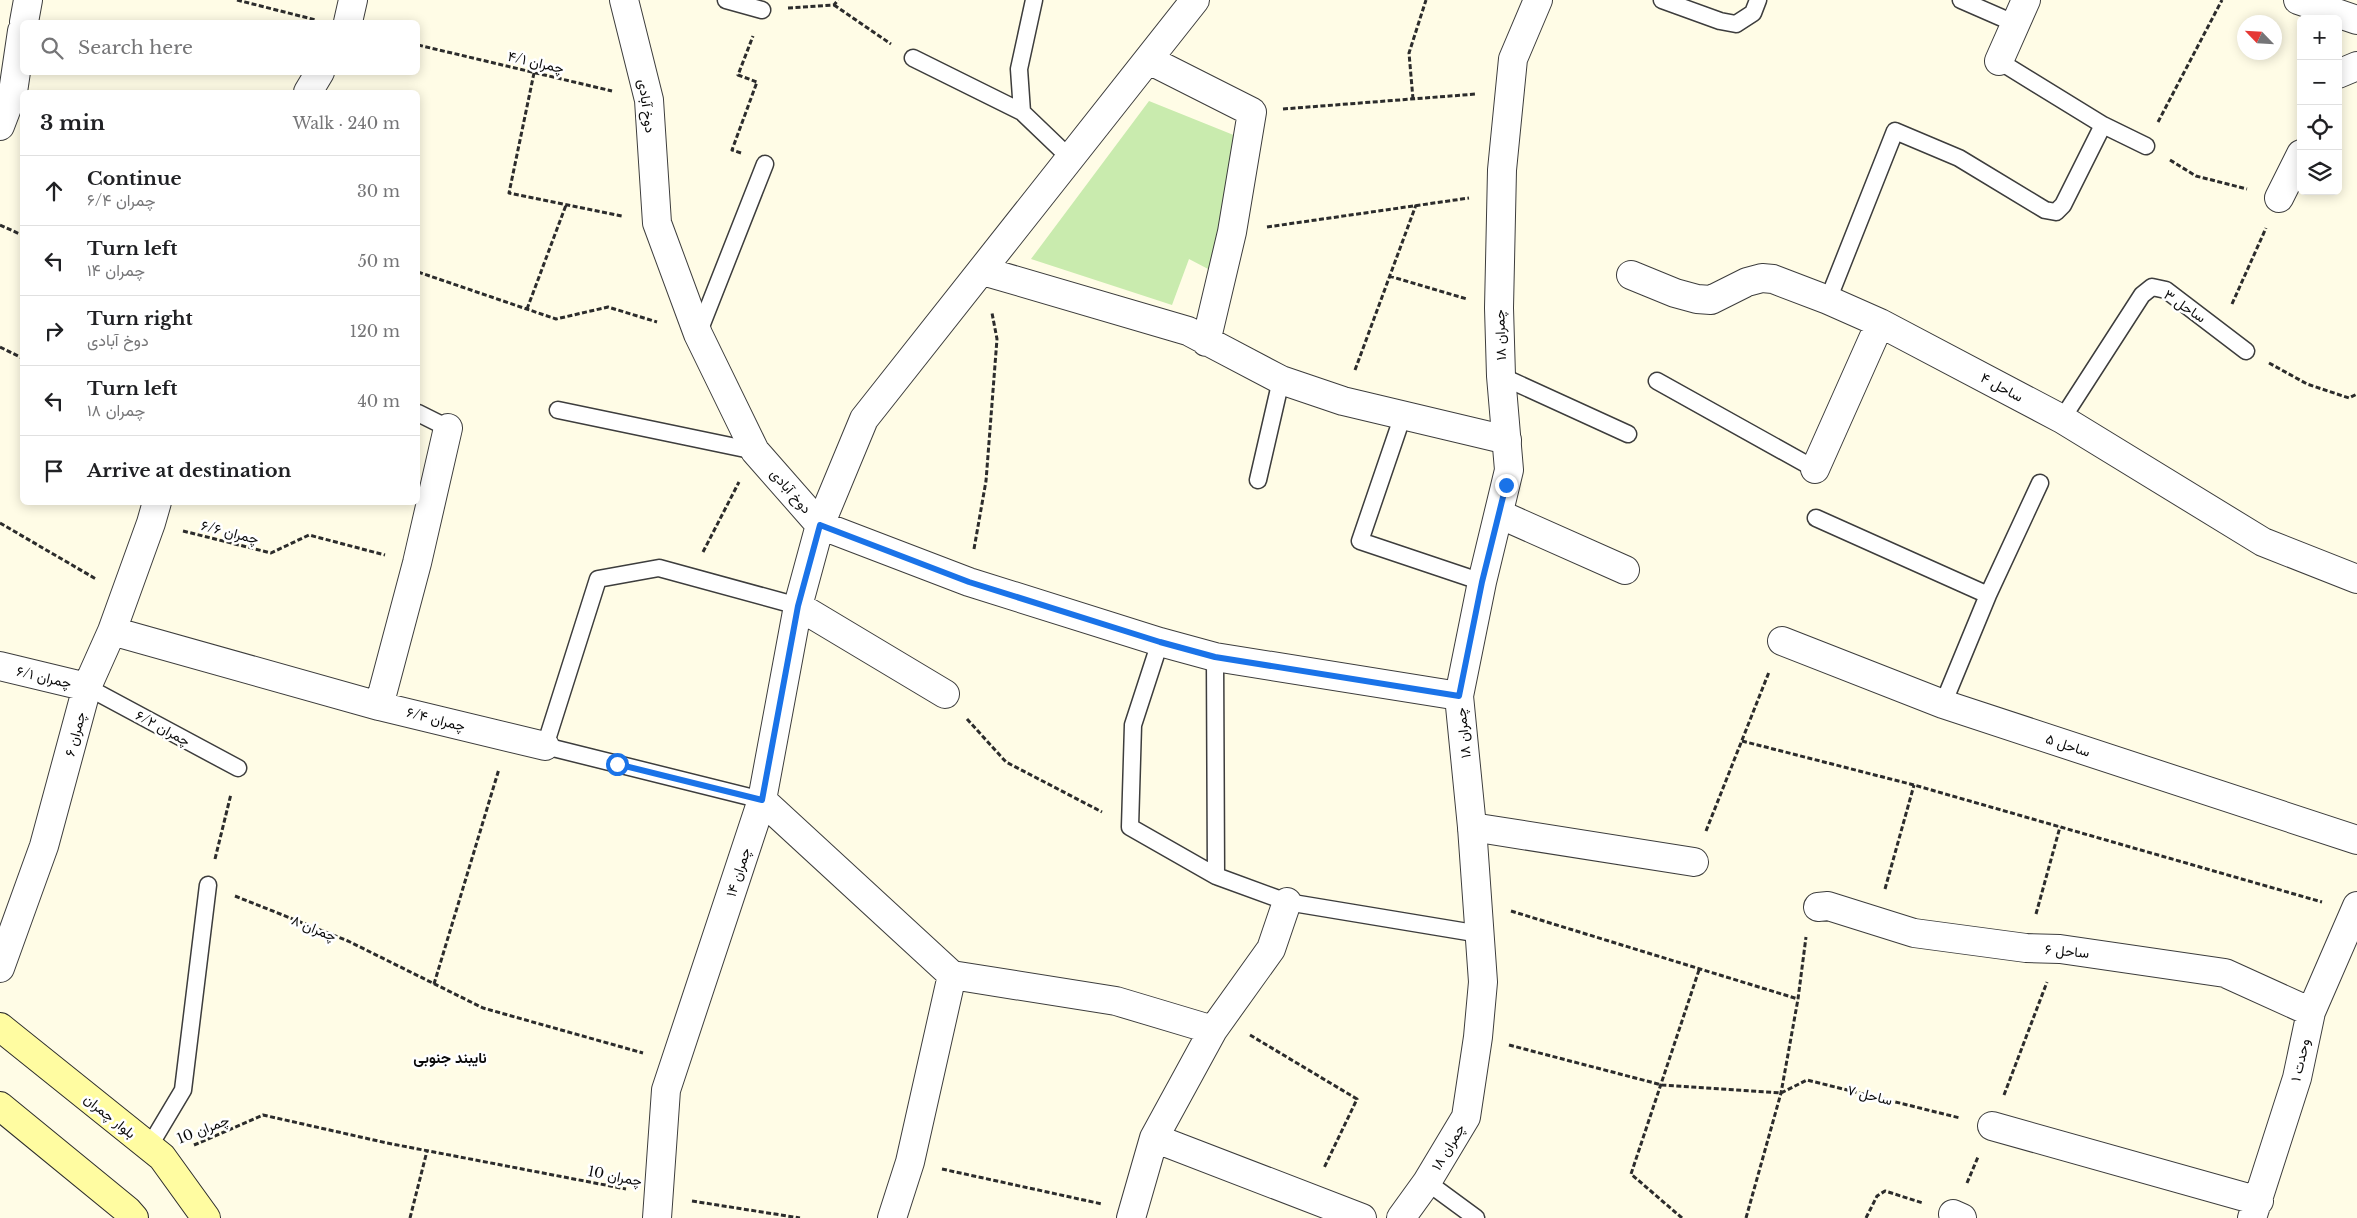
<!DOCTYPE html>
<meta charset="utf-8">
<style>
:root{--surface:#fff;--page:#f6f6f6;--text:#202124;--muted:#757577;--line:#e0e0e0}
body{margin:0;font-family:"Libre Baskerville",Vazirmatn,serif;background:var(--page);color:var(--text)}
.controls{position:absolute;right:15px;top:15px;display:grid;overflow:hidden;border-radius:8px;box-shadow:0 2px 12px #0003}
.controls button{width:45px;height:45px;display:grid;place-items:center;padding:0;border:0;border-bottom:1px solid var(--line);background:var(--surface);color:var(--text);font:25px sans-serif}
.compass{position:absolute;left:2237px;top:15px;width:45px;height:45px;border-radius:50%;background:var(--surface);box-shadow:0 2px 12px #0003;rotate:295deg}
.stop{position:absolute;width:15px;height:15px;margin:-11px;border:4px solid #1a73e8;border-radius:50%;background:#fff}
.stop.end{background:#1a73e8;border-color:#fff;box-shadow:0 1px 5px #0008}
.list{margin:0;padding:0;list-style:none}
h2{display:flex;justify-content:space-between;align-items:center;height:65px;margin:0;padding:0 20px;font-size:21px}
h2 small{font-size:16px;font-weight:400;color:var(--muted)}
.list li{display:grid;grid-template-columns:32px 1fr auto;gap:15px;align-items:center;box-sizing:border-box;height:70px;padding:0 20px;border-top:1px solid var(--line)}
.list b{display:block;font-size:19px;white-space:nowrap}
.list p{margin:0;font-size:16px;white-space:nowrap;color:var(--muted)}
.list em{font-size:16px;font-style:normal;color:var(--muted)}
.icon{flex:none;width:28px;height:28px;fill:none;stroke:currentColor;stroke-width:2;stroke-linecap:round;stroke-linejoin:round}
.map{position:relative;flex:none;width:2357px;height:1218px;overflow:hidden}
.search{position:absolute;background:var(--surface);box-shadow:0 2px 12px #0003;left:20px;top:20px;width:400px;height:55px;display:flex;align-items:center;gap:12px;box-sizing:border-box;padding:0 18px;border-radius:8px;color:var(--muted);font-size:19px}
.panel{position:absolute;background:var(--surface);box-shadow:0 2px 12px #0003;left:20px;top:90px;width:400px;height:415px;border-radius:8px}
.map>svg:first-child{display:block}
.green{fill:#c9ebae}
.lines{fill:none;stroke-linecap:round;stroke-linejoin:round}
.service-casing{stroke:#3d3d3d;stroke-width:19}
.minor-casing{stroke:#3d3d3d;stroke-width:30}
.tertiary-casing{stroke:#3d3d3d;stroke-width:30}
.secondary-casing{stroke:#2c2c2c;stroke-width:30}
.path{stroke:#2c2c2c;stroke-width:3;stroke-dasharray:5 2.5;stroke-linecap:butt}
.service{stroke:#fff;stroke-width:16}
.minor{stroke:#fff;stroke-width:28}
.tertiary{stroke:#fff;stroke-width:28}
.secondary{stroke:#fffca1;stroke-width:28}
.route{stroke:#1a73e8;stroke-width:6}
.labels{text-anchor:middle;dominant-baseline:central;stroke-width:5;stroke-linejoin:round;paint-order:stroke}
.street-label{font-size:14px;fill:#0a0a0a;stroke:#fff}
.neighbourhood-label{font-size:15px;font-weight:bold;fill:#0a0a0a;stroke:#fff}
</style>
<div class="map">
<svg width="2357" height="1218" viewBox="0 0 2357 1218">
<rect width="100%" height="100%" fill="#fffce6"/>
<path class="green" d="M1149,101L1241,138L1210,270L1189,259L1172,305L1031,259Z"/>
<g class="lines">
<g class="service-casing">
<path id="service" d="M726,0L762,10
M1034,0L1019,69L1022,112L1071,159
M1662,0L1720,21L1736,24L1753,13L1758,0
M1961,0L2016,24
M913,58L1022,112
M1999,61L2103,125L2146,146
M1828,300L1895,131L1959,158L2045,210L2056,212L2063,205L2103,125
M698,334L765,164
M1501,376L1628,434
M1657,381L1815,469
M558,410L755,451
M418,413L448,428
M1403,415L1360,541L1482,582
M2062,419L2142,295L2152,287L2166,290L2246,351
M1258,480L1281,380
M1816,518L1988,595
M1160,642L1133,725L1130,827L1216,876L1287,902L1480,934
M1215,657L1216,876
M87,687L238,768
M1943,704L1988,595L2040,483
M762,800L545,746L598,579L659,568L798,606
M149,1147L183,1090L208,885
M1427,1182L1476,1218"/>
</g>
<g class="minor-casing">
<path id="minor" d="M624,0L649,100L657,223L698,334L755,451L820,525L969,582L1160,642L1215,657L1459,696
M2298,0L2357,20
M24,22L28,0
M348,22L353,0
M1149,60L1252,112L1232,232L1206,342
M1999,61L2026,0
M2338,74L2357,66
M308,92L320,72
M0,126L13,92L22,31
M2279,198L2301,154
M983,271L1188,331L1281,380L1343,401L1507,440
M1631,275L1675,293L1697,299L1711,300L1747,282L1762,278L1773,279L1828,300L1880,323L2062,419L2263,542L2357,579
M1815,469L1880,323
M1499,514L1625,570
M798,606L945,694
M112,631L379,706L545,746
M1782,641L1943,704L2357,840
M0,666L87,687
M379,706L417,563L448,428
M762,800L952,975
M1472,827L1694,862
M1818,907L1828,906L1914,933L2026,948L2060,949L2225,973L2311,1012
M0,968L44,846L87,687L112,631L151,523L157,502
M1992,1126L2259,1201
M1154,1138L1362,1218
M1953,1214L1962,1218
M657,1218L666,1090L762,800L798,606L820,525L864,419L1195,0
M892,1218L910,1162L952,975L1116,1001L1213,1030
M1131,1218L1154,1138L1213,1030L1271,949L1287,902
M2252,1218L2297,1078L2311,1012L2357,906"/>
</g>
<g class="tertiary-casing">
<path id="tertiary" d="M1401,1218L1427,1182L1466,1117L1478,1037L1483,982L1472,827L1459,696L1482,582L1509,470L1501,376L1499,308L1502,170L1513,59L1538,0"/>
</g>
<g class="secondary-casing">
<path id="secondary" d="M0,1027L162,1157L206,1218
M0,1106L127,1210L134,1218"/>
</g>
<path class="path" d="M237,0L316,20
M834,5L891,44
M788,8L834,5L838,0
M418,45L612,91
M534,73L509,193L622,216
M1413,99L1409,53L1426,0
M1283,109L1476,94
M2158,122L2222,0
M741,153L732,150L757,82L738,75L753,36
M2170,160L2196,176L2247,189
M0,225L22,235
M1267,227L1469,198
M418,272L556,319L608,307L657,322
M1389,276L1467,299
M2232,304L2266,228
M527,309L566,205
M0,347L22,358
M2269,363L2307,384L2349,398L2357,394
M1355,370L1416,205
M0,523L96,579
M183,531L271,553L309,535L385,555
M974,549L986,481L997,339L992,313
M703,552L739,482
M967,719L1006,762L1102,812
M1742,741L1914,785L2322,902
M1706,831L1769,672
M215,859L231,794
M1885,889L1914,785
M235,896L348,941L483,1008L643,1053
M1511,911L1798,999
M2036,914L2060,827
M434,984L499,769
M1250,1035L1357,1099L1324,1168
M1509,1045L1662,1085L1781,1093L1807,1080L1960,1118
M2004,1095L2047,982
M194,1145L263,1115L387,1143L626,1189
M942,1169L1102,1204
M1967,1183L1978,1157
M692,1201L800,1218
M410,1218L427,1151
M1682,1218L1631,1174L1699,970
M1746,1218L1781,1093L1798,999L1806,937
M1866,1218L1877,1196L1885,1191L1923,1203"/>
<use href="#service" class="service"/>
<use href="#minor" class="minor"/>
<use href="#tertiary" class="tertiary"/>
<use href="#secondary" class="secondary"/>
</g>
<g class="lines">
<path class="route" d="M617,764L762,800L798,606L820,525L969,582L1160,642L1215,657L1459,696L1482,582L1506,485"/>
</g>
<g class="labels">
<g class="street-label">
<text transform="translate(536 62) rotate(13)">چمران ۴/۱</text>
<text transform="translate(647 106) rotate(82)">دوخ آبادی</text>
<text transform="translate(2185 306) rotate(34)">ساحل ۳</text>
<text transform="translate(1500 335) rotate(-92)">چمران ۱۸</text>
<text transform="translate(2002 387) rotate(28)">ساحل ۴</text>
<text transform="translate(791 491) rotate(49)">دوخ آبادی</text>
<text transform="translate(230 532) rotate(14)">چمران ۶/۶</text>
<text transform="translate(44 677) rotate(13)">چمران ۶/۱</text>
<text transform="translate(436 719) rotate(14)">چمران ۶/۴</text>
<text transform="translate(163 728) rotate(28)">چمران ۶/۲</text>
<text transform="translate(1463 733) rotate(-96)">چمران ۱۸</text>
<text transform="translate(75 734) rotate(-75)">چمران ۶</text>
<text transform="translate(2068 745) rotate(18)">ساحل ۵</text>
<text transform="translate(738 872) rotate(-72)">چمران ۱۴</text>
<text transform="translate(314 928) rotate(22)">چمران ۸</text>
<text transform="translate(2067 951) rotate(5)">ساحل ۶</text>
<text transform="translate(2300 1060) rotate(-77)">وحدت ۱</text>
<text transform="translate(1870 1095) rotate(14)">ساحل ۷</text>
<text transform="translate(110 1116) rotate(39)">بلوار چمران</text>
<text transform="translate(203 1129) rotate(-22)">چمران 10</text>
<text transform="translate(1448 1147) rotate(-59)">چمران ۱۸</text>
<text transform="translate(615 1176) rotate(11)">چمران 10</text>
</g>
<g class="neighbourhood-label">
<text x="450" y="1057">نایبند جنوبی</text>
</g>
</g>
</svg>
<div class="controls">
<button>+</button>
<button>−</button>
<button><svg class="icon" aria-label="locate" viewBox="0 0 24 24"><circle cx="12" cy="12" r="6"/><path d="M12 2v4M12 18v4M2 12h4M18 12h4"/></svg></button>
<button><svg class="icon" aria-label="layers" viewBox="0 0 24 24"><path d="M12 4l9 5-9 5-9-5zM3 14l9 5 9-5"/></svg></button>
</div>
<svg class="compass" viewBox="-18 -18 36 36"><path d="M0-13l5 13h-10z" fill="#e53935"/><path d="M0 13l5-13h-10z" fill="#757577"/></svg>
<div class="stop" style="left:617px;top:764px"></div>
<div class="stop end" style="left:1506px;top:485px"></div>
<div class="search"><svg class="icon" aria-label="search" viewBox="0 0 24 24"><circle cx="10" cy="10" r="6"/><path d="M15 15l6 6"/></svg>Search here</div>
<section class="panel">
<h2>3 min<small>Walk · 240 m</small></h2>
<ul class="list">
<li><svg class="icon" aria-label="ahead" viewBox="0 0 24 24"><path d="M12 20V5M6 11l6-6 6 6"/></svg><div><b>Continue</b><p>چمران ۶/۴</p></div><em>30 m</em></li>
<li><svg class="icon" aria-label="left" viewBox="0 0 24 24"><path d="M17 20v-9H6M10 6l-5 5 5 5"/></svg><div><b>Turn left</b><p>چمران ۱۴</p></div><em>50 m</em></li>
<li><svg class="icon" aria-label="right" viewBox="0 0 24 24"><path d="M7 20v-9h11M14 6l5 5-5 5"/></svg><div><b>Turn right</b><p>دوخ آبادی</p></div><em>120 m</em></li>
<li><svg class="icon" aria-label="left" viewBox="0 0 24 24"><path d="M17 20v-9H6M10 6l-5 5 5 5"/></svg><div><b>Turn left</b><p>چمران ۱۸</p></div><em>40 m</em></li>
<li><svg class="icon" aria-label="arrive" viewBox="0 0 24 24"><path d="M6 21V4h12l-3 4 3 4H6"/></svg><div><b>Arrive at destination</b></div></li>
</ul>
</section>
</div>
